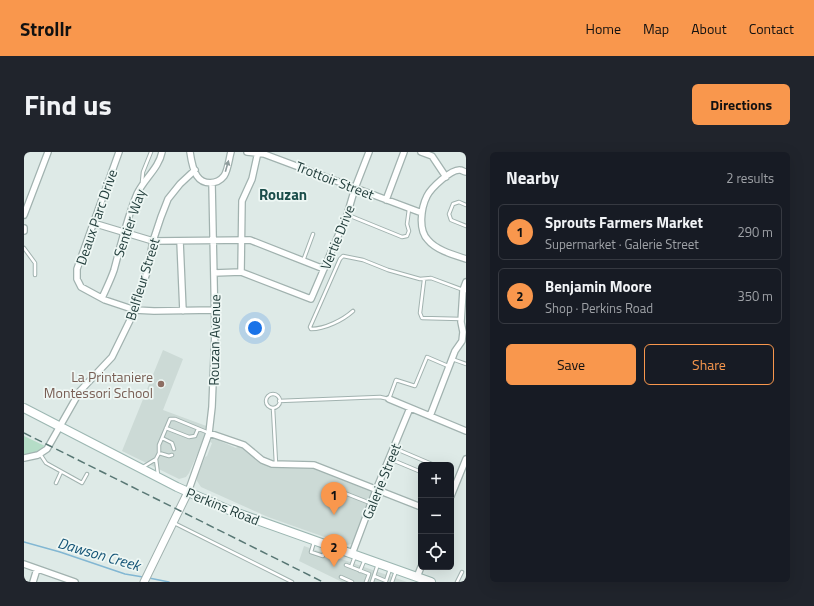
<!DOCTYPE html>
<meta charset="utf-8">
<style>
:root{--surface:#171b24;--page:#20242c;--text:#f1f3f6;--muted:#9ea1a6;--line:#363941;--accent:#f9974d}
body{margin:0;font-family:"Titillium Web",sans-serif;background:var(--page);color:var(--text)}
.controls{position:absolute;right:12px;bottom:12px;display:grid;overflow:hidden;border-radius:6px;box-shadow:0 4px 16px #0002}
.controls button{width:36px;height:36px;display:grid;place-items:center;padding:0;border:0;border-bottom:1px solid var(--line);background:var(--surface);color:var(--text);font:20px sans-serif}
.you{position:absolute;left:231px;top:176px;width:14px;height:14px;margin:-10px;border:3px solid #fff;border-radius:50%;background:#1a73e8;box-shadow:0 0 0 6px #1a73e833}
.badge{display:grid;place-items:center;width:26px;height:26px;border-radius:50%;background:var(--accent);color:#111;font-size:13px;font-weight:700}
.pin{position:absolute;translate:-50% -33px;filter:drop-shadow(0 1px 2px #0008)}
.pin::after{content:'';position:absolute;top:21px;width:14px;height:12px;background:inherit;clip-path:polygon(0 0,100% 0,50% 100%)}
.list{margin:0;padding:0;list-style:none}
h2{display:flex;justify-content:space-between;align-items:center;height:52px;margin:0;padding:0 16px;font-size:17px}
h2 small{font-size:13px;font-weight:400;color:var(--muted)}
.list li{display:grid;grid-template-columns:26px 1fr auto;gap:12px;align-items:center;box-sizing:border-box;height:56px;margin:0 8px 8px;padding:0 8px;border:1px solid var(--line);border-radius:6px}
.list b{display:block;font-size:15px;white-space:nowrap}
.list p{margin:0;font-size:13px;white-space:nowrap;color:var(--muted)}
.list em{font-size:13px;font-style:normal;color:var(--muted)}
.actions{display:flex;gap:8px;padding:12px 16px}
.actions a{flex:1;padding:9px 0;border:1px solid var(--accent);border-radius:6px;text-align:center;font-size:14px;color:var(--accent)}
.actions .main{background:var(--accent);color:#111}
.icon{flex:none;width:22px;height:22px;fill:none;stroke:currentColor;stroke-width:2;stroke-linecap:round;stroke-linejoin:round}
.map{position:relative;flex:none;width:442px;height:430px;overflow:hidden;border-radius:6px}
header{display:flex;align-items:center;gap:24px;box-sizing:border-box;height:56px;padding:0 20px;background:var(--accent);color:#111}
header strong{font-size:19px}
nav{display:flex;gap:22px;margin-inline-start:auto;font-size:14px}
.intro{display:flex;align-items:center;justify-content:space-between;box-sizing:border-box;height:96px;padding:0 24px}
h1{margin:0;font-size:28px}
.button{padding:10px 18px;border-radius:6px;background:var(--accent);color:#111;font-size:14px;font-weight:700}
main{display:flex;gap:24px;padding:0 24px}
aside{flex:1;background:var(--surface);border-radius:6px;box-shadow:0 4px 16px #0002}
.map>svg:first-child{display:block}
.built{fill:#ccdad6}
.green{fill:#b5ddc7}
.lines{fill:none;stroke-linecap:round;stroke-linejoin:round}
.stream{stroke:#82b7d3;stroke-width:1.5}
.service-casing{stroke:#a1b2af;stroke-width:4.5}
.minor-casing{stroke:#a1b2af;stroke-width:8}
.tertiary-casing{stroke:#a1b2af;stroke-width:9}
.secondary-casing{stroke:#9cb7b2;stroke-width:10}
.service{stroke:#fff;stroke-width:2.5}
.minor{stroke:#fff;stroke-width:5.5}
.tertiary{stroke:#fff;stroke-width:7}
.secondary{stroke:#fff;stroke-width:8}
.rail{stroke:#587774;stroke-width:1.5;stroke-dasharray:8 4;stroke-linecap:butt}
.oneway{fill:#8e9c9c}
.education-dot{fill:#8d6e63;stroke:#eef7f4;stroke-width:1.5}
.labels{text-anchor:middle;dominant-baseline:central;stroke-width:3.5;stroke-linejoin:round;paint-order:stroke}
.street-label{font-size:14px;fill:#1e3a38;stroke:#eef7f4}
.education-label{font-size:14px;fill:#785e54;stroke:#eef7f4;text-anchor:end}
.neighbourhood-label{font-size:15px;font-weight:bold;fill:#1a4d4a;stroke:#eef7f4}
.water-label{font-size:15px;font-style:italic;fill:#165678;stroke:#eef7f4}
</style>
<header>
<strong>Strollr</strong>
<nav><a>Home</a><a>Map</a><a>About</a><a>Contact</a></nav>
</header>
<div class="intro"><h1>Find us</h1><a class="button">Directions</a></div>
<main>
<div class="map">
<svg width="442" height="430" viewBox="0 0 442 430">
<rect width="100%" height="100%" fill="#deeae7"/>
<path class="built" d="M139,198L159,207L139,258L185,275L165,321L162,325L155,327L98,299Z
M191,285L196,288V289L212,296L214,294L221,297L247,315H287L306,321V323L344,338L345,337L350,340L330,389L328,392L323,393L244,365L177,335L173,329V324L181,305L183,304L188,291L186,290L188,286Z
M280,394L383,430H318L275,409Z"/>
<path class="green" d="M0,284L21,294L12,300L0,304Z"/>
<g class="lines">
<path class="stream" d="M0,390L36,400L101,422L119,425
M125,426L145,430"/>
<g class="service-casing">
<path id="service" d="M118,30L119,20L127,0
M442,53L435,50L429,52L425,62L427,68L442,74
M324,63L378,85L383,84L385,79L383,72L385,57
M0,96L11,111V123
M279,109L289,82
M400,128L396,161L398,166L437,167
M329,159C319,168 301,177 287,177L286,175L316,107L319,104L339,108L364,118L396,127L407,126L442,139
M428,207L442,212
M242 249a7 7 0 1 1 14 0a7 7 0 1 1-14 0Z
M255,249L356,245L365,247L372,228L391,234L403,205L424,214
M249,256L252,312
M142,276L165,285L171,284L174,277
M138,286L148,291L150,297
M370,296L410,313
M135,301L145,304L148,303
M16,302L22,311L58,331L63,322
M132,307L135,301V293L146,267H151L185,281
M366,307L397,320
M119,315L132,307L134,323
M32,331L37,320
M318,340L346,351
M150,371L268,430
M290,390L287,400L299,404L303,394
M354,412L350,424L362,429L366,417
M322,413L345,422L342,430
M327,415L331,404
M336,419L341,407
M317,425L328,430
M348,430L350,424
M368,430L372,419
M433,430L438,420"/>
</g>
<g class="minor-casing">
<path id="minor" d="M95,0L53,117V127L57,135L81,148L111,158L130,159L191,158
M166,0C167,7 169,18 173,24C179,33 193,33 200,24C204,18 205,7 207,0
M223,0L240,2L398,61
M397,0L408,4L422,25
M442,20C440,20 438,18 436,18C427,17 407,36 403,44C397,56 394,78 404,88C412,98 430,103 442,107
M362,48L380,0
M0,63L24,0
M69,71L129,89L226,88L300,117
M0,76V79
M156,89L159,159
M217,120L218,49L228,27L234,0
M190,121L217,120L287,147L323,63L331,36L345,0
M78,146C82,137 87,127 90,118C97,92 103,66 113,42C120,27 135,16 138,0
M365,247L442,279
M406,264L431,199L438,189L439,180L437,170L439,138L442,130
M185,281L220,293L238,308L248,312L290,313L397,355
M0,306L14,303L23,297L56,239L88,205L111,158L123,120L129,89L137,65L144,47L156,32L171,18
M164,340L185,281L188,255L191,179L188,31
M427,344L442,307
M328,402L352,338L386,256
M0,412L51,430
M393,425L397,415
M9,430L13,417"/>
</g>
<g class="tertiary-casing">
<path id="tertiary" d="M120,430L164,340"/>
</g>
<g class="secondary-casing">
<path id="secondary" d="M0,256L153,335L205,358L407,430"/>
</g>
<use href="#service" class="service"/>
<use href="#minor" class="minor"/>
<use href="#tertiary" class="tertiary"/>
<use href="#secondary" class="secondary"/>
<path class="rail" d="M0,281L299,430"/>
</g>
<defs><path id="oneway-solid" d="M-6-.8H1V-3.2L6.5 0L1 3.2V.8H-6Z"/></defs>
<use class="oneway" href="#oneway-solid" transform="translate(203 14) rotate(-74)"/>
<circle class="education-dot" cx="137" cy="232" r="4"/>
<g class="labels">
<g class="street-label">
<text transform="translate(311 28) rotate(21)">Trottoir Street</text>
<text transform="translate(72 65) rotate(-71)">Deaux Parc Drive</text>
<text transform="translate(105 71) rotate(-71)">Sentier Way</text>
<text transform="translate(313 85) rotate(-68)">Vertie Drive</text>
<text transform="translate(118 127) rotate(-73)">Belfleur Street</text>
<text transform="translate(190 188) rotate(-89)">Rouzan Avenue</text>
<text transform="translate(357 329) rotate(-68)">Galerie Street</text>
<text transform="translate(199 354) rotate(22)">Perkins Road</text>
</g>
<g class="education-label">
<text x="129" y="224">La Printaniere<tspan x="129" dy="16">Montessori School</tspan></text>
</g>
<g class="neighbourhood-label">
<text x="259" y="42">Rouzan</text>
</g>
<g class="water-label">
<text transform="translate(75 402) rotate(16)">Dawson Creek</text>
</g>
</g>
</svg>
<div class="controls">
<button>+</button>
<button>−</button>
<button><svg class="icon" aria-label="locate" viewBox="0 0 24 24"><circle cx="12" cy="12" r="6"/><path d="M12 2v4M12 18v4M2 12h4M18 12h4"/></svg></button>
</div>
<div class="you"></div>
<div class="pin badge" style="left:310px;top:363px">1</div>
<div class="pin badge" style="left:310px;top:415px">2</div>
</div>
<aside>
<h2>Nearby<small>2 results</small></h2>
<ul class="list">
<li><span class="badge">1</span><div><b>Sprouts Farmers Market</b><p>Supermarket · Galerie Street</p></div><em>290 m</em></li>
<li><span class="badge">2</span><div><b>Benjamin Moore</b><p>Shop · Perkins Road</p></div><em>350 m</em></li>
</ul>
<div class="actions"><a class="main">Save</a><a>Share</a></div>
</aside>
</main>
